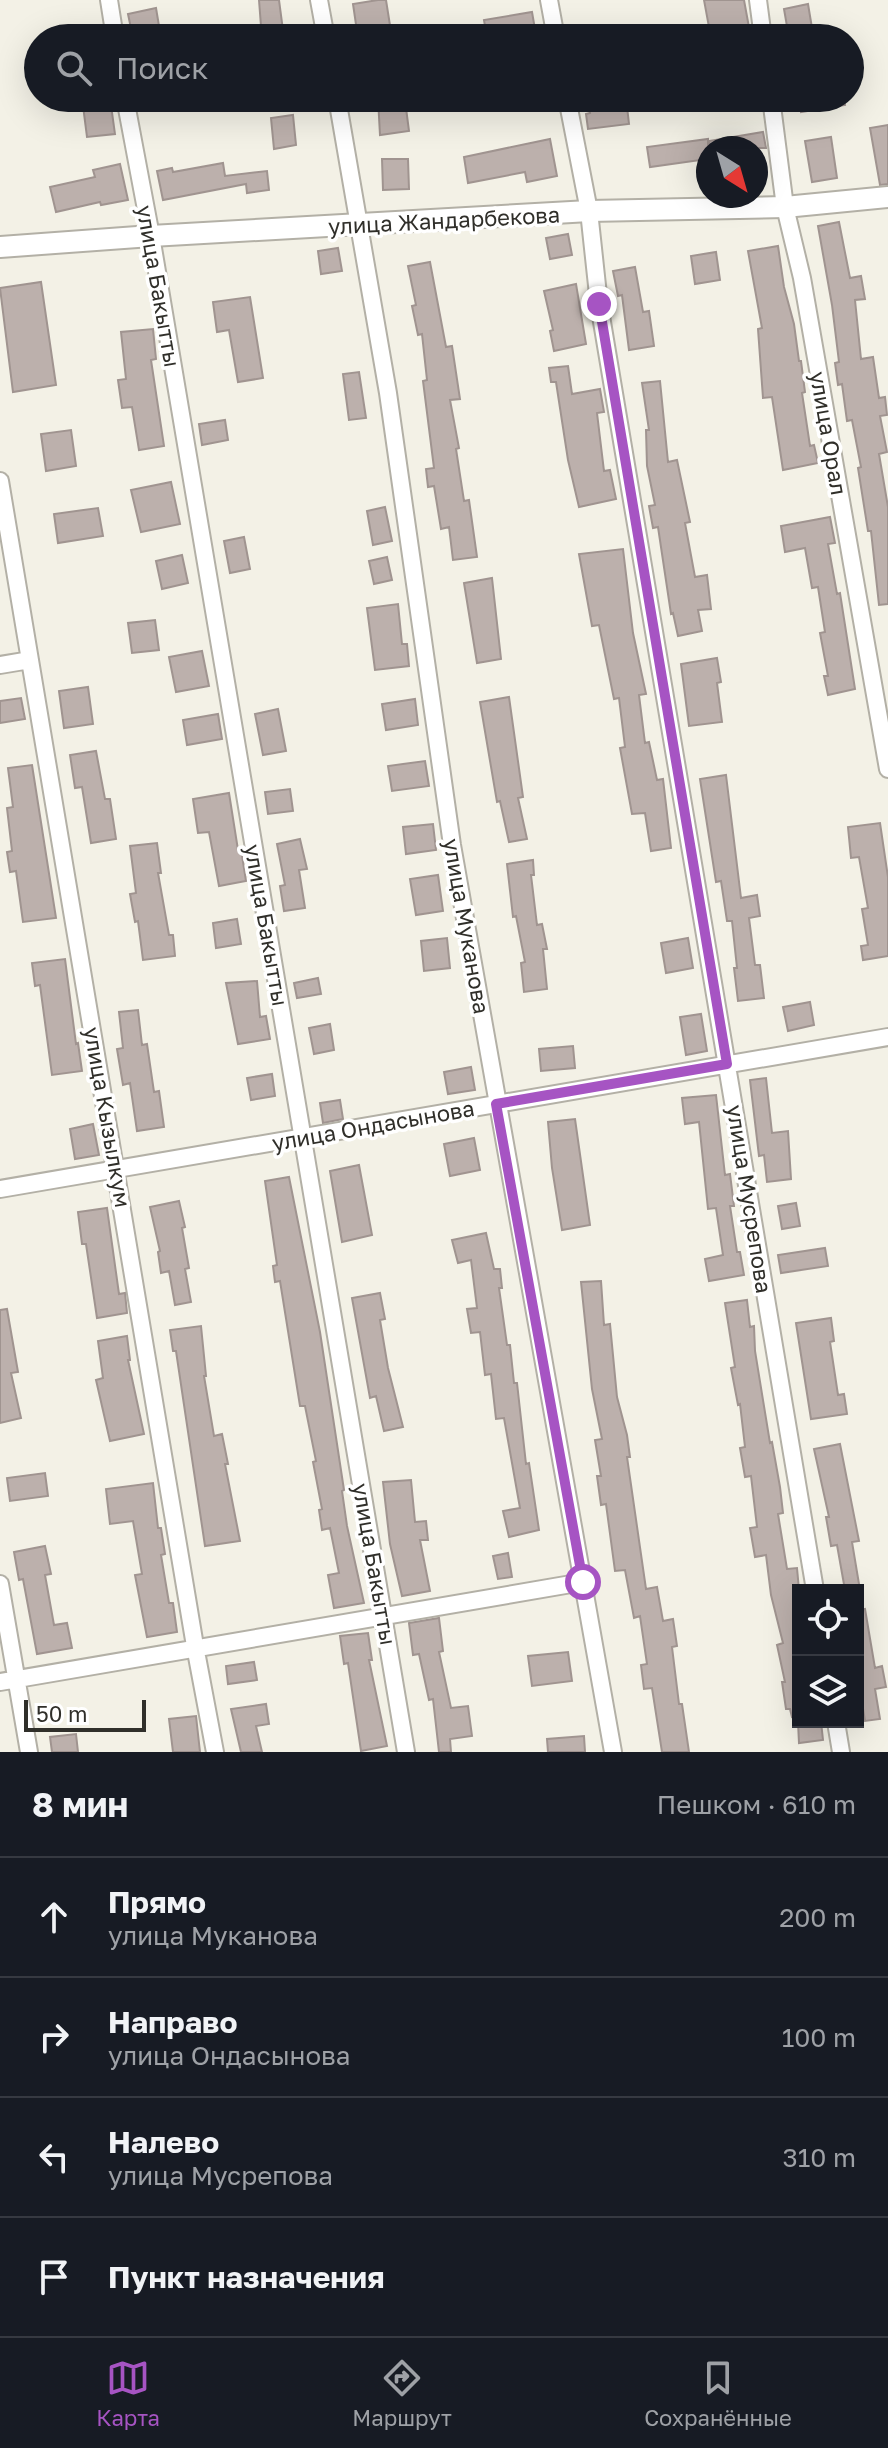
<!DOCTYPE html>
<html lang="ru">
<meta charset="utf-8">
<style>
:root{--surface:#171b24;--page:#242831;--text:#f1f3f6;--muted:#9ea1a6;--line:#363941;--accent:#a654c3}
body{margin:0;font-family:"Golos Text",sans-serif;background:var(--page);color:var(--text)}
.controls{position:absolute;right:24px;bottom:24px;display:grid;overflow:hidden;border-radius:0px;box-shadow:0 8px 32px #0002}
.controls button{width:72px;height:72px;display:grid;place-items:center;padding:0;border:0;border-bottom:2px solid var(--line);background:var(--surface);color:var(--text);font:40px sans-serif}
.compass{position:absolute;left:696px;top:136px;width:72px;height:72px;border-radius:50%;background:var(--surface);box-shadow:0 8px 32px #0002;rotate:143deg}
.scale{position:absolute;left:24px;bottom:20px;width:122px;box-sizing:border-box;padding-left:8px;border:4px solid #302f2a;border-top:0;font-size:22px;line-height:28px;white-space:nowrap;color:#302f2a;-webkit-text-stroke:6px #fff;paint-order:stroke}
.stop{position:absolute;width:24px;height:24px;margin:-18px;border:6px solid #a654c3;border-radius:50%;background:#fff}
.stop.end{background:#a654c3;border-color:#fff;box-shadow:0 2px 8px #0008}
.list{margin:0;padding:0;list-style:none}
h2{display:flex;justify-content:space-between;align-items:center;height:104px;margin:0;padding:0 32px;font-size:34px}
h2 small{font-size:26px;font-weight:400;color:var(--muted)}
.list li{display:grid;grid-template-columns:52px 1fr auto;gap:24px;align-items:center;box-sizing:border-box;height:120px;padding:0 32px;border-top:2px solid var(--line)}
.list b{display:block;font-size:30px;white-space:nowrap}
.list p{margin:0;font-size:26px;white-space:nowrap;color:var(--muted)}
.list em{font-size:26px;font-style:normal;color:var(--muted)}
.icon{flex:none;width:44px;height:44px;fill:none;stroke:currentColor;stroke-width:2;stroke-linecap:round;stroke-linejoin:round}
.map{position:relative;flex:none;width:888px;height:1752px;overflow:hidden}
.search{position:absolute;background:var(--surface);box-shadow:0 8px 32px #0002;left:24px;right:24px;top:24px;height:88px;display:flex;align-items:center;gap:20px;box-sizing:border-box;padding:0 28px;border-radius:44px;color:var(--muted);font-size:30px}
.sheet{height:584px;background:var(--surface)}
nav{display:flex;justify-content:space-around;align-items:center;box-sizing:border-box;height:112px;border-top:2px solid var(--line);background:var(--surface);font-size:22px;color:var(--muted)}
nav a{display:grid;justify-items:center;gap:4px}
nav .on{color:var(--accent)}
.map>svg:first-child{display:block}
.building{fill:#bcb0ac;stroke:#a09490;stroke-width:2}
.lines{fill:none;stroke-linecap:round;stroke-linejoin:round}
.minor-casing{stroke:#b3b0a6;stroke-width:20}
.tertiary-casing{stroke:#b3b0a6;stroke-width:24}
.minor{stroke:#fff;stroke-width:16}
.tertiary{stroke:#fff;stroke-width:20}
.route{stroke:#a654c3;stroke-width:10}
.labels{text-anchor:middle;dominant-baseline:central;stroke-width:7;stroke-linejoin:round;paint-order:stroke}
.street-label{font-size:22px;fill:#302f2a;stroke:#fff}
</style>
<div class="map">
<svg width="888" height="1752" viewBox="0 0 888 1752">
<rect width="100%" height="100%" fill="#f3f1e6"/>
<path class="building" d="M259,0H279L284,38H235V31L261,26Z
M378,0H386L392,38H358L353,4Z
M704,0H744L750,33L711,38Z
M808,4L812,28L788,32L784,9Z
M156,8L160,32L133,38L128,14Z
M532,12L536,35L487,38L484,20Z
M82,98H110L115,134L87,137Z
M378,98H397L399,109L406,108L409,131L380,135Z
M588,98H626L629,124L588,129L586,114L590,113Z
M799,98H844L845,105L801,112Z
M293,115L296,145L274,149L271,118Z
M888,125V184L880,185L870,128Z
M763,132L766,148H710L709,141Z
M831,137L837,178L812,182L805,141Z
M550,139L557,176L527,182L525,172L468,183L464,157Z
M708,139V159L650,167L647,147Z
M382,159H408L409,189L383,190Z
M223,163L225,176L267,171L269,190L247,193L246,184L163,200L157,171L172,168L173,172Z
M120,164L128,200L101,205L100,202L56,212L50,187L95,177L93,170Z
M839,222L850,278L861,276L865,299L855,300L861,359L873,357L879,398L885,397L887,415L880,416L887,452L879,454L888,507V604L879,605L871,531H868L858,468L861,467L852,420L847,421L842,384L838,385L835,363L839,362L832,305L818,226Z
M568,234L572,255L550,259L546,238Z
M778,246L784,287L794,324L799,361H801L805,392L802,393L810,446L814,445L818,463L783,470L772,397L763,398L758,329L762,328L748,251Z
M338,248L342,271L321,274L318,251Z
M716,252L720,280L695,284L691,256Z
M430,262L446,347L452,346L460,399L450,400L459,448L456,449L464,501L469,500L477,557L453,560L449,527L441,529L434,486L428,487L426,469L434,468L423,381L427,380L422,334L418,335L412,306L416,305L408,266Z
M635,267L643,312L649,311L654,346L629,350L622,295L618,296L613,271Z
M41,282L56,385L13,392L0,288Z
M576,284L586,344L554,351L550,331L553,330L544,291Z
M250,297L263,378L238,382L229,330L217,332L213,302Z
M153,329L156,359L151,360L164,446L139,450L132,407L122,408L118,380L126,379L121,332Z
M568,366L572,394L600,389L604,412L597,413L604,471L610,470L616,499L579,507L568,460L556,382H551L549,368Z
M359,372L366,418L349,420L343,374Z
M660,381L668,462L677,460L690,522L685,523L695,577L707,575L711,609L698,610L702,631L678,636L673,613L671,614L658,527L653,528L649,506L655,505L647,466L646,430H649L642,383Z
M225,420L228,440L202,445L199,424Z
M71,430L76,466L46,471L41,434Z
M171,482L180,524L141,532L131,490Z
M385,507L392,541L373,545L367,511Z
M98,508L103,536L58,543L54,514Z
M830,517L835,543L828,544L837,594L840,593L855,689L828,695L824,676H828L820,633L825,632L818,587L812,588L805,548L785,552L781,526Z
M244,537L250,569L230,573L224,541Z
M623,549L633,633L646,694L639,695L645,743L649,742L657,780L663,779L671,848L651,851L645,813L632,814L620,748L625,747L619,698L614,699L599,625L592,626L579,554Z
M182,555L188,583L162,589L156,561Z
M387,557L392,580L374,584L369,561Z
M492,578L501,659L477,663L464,583Z
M398,604L402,644H407L409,666L375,670L367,608Z
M155,620L159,650L132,653L128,623Z
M202,651L209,686L176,692L169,657Z
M717,658L721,682L717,683L722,722L689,726L681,664Z
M88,687L93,724L64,728L59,691Z
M509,697L523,797L518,798L527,839L509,842L500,801L497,802L480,702Z
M21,698L25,719L0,723V701Z
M415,699L418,725L386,730L382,704Z
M278,709L286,751L263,755L255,714Z
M218,714L222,739L187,745L183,720Z
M96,751L105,799H110L116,839L91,843L82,787L75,788L70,755Z
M425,761L429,786L392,791L388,766Z
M32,765L56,918L23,922L16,871L10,872L7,852L12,851L7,808L13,807L8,768Z
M726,775L741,898L757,895L760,916L749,918L755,965H760L764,998L738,1001L734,968H737L732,921H727L721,881L716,882L700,779Z
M290,789L293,811L268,814L265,792Z
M229,793L238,850L241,849L246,881L219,886L209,832L198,833L193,799Z
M880,823L888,877V956L863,960L861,946L868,945L862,909L868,908L859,857L851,858L848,827Z
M433,824L436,850L406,854L403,827Z
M300,839L307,869L299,870L305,908L284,911L280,886L285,885L277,844Z
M157,843L161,873H158L169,935H173L175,956L143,960L138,921L135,922L130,894L136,893L130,846Z
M533,860L534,875H531L537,925L542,924L547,949H543L547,989L524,992L521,963L525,962L516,916L513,917L507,864Z
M438,875L443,911L416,915L410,879Z
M237,919L241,944L216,948L213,923Z
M447,938L450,968L424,971L421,941Z
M688,938L693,968L666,973L661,943Z
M65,959L76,1044L78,1043L82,1071L52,1075L40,985L35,986L32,963Z
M318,978L321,994L297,998L294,983Z
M257,981L260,1017L266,1016L270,1039L238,1044L226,983Z
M810,1002L814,1025L788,1031L783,1007Z
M138,1010L142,1045L147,1044L154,1092L159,1091L164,1127L137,1131L130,1083L123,1085L117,1049L123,1048L119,1012Z
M701,1014L707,1051L686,1055L680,1017Z
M330,1024L334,1050L314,1054L309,1028Z
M573,1046L575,1068L541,1071L539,1049Z
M471,1067L475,1090L448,1094L444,1072Z
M272,1074L275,1096L251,1100L247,1078Z
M766,1078L772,1133L788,1131L791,1179L767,1182L764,1155L759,1156L750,1080Z
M716,1095L725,1175L730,1174L734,1206H730L737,1252H740L744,1275L709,1281L705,1259L723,1255L716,1208L708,1209L699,1122L685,1124L682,1098Z
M340,1100L343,1119L323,1123L320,1103Z
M575,1119L590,1225L562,1230L552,1168L548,1122Z
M93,1124L99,1155L75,1159L70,1129Z
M474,1138L480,1170L450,1176L444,1144Z
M359,1165L372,1235L342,1242L330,1171Z
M289,1177L320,1332L344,1490L342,1491L347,1526L364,1603L334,1608L328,1575L339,1573L330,1528L322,1530L319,1510L322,1509L313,1462L316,1461L305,1406H300L280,1281L275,1282L273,1266L277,1265L265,1181Z
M179,1201L185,1227L182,1228L189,1268L185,1269L191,1302L175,1305L169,1271L161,1273L158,1252L160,1251L150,1207Z
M796,1203L800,1226L782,1229L778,1206Z
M107,1208L119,1294L125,1293L127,1313L97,1318L86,1244H82L78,1212Z
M486,1233L494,1269H500L502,1288H499L507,1345H510L514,1383H517L526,1464L529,1463L539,1530L509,1537L503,1511L520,1508L504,1418L496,1419L491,1374L485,1375L480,1332L471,1333L467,1309L477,1308L471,1260L458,1263L452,1240Z
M825,1248L828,1266L781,1273L778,1255Z
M601,1281L604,1325L610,1324L617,1397L627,1435L630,1457H627L646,1589L657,1587L663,1621L673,1619L677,1646L672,1647L679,1704H682L689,1752H662L652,1688L644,1689L641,1665L647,1664L640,1616L634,1618L625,1570L615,1571L606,1504L601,1505L597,1476H601L595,1440L602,1439L592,1389L581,1282Z
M380,1293L385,1319L380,1320L388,1368L403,1427L384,1431L376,1396L370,1398L352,1298Z
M747,1300L750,1327L754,1326L755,1351L770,1443L772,1442L780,1487L783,1513L778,1514L787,1569L797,1568L799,1590L797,1598L798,1716L792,1717L790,1709H786L782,1682H785L777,1645L783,1643L771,1595L766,1555L755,1557L750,1528L757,1527L751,1476L745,1477L740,1448L745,1447L740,1404L738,1405L731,1368L735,1367L725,1303Z
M7,1309L18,1372L11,1373L21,1418L0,1423V1310Z
M831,1318L834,1341L830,1342L838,1395L844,1394L847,1414L811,1419L796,1323Z
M201,1326L206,1376H204L214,1436L222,1434L228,1464H225L240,1541L205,1546L176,1351H173L170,1330Z
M127,1336L130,1360H128L144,1434L110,1441L96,1380L103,1378L98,1341Z
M840,1444L859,1541L852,1542L860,1590H845L837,1545L831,1546L826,1517H829L814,1449Z
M45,1473L48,1496L10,1501L7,1478Z
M411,1480L415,1522L426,1521L428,1540H420L430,1591L402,1596L390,1544L383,1482Z
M153,1483L158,1528H161L165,1554L161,1555L169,1603H173L177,1632L147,1637L135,1575L142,1574L133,1521L110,1524L106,1489Z
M45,1546L51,1574L45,1575L54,1625L67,1623L72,1648L37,1654L23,1579L19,1580L14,1552Z
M508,1553L512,1577L498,1579L493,1556Z
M865,1609L875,1668L882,1666L886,1687L875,1689L880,1719L865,1721L858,1678V1610Z
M439,1618L443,1651L439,1652L451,1708L468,1706L472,1736L450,1739L451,1752H439L433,1699L429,1700L419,1654L413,1655L409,1623Z
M368,1633L372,1660H369L387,1746L361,1751L348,1663L344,1664L340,1636Z
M568,1652L572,1681L532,1686L528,1656Z
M254,1662L257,1680L228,1684L226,1666Z
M266,1704L269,1724L256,1726L262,1752H241L231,1709Z
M196,1716L200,1752H173L169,1719Z
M798,1722H821L823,1740L799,1743Z
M76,1734L78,1752H52L50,1737Z
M584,1736L585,1752H548L547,1739Z"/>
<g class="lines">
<g class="minor-casing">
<path id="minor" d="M109,0L115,38
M319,0L326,38
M549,0L556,38
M758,0L763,38
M125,98L151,236L406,1752
M337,98L388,393L452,845L613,1752
M567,98L589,211L599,304L815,1590
M771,98L785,207L802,278L888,769
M0,481L195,1646L215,1752
M0,665L30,660
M0,1189L888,1037
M0,1584L29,1752
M0,1682L583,1582
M836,1722L841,1752"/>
</g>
<g class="tertiary-casing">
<path id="tertiary" d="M0,247L151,236L589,211L785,207L888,197"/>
</g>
<use href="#minor" class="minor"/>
<use href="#tertiary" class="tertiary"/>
</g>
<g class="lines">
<path class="route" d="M583,1582L496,1104L727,1064L599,304"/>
</g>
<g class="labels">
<g class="street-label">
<text transform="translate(444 220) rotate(-3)">улица Жандарбекова</text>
<text transform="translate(159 286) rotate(80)">улица Бакытты</text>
<text transform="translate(829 433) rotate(80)">улица Орал</text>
<text transform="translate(267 925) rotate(80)">улица Бакытты</text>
<text transform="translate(467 926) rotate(80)">улица Муканова</text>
<text transform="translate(108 1117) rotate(80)">улица Кызылкум</text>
<text transform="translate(373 1125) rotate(-10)">улица Ондасынова</text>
<text transform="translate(750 1199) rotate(81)">улица Мусрепова</text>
<text transform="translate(375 1564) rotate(80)">улица Бакытты</text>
</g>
</g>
</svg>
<div class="controls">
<button><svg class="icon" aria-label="locate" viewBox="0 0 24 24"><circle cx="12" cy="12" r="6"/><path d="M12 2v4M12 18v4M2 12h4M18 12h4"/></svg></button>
<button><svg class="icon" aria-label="layers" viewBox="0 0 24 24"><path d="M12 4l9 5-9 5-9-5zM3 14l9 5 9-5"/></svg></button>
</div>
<svg class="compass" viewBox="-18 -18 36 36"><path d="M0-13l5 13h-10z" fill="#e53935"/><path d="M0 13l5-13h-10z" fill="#9ea1a6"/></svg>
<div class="scale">50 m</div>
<div class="stop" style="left:583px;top:1582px"></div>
<div class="stop end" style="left:599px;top:304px"></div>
<div class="search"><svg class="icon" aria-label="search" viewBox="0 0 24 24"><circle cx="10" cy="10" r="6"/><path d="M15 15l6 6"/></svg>Поиск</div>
</div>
<section class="sheet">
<h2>8 мин<small>Пешком · 610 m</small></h2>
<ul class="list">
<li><svg class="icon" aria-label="ahead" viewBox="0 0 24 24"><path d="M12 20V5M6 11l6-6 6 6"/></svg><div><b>Прямо</b><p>улица Муканова</p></div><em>200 m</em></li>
<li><svg class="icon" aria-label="right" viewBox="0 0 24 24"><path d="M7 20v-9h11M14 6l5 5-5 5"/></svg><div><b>Направо</b><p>улица Ондасынова</p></div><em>100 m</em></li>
<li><svg class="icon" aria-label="left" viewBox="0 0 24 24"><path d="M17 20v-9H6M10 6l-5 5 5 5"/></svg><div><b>Налево</b><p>улица Мусрепова</p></div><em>310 m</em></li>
<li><svg class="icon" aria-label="arrive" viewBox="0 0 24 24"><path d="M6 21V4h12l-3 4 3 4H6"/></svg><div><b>Пункт назначения</b></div></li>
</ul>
</section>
<nav>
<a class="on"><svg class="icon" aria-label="map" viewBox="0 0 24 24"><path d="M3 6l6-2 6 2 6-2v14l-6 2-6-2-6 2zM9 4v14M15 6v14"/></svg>Карта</a>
<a><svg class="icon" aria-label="directions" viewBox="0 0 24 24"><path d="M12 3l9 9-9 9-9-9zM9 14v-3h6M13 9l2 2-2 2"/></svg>Маршрут</a>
<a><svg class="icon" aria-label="saved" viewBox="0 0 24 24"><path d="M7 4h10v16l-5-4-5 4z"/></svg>Сохранённые</a>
</nav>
